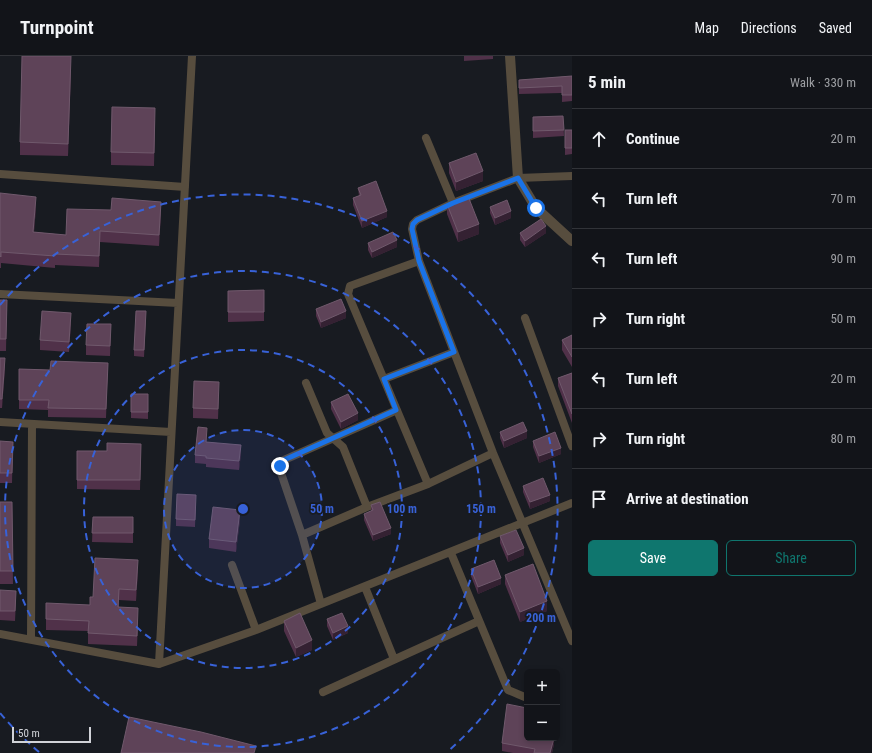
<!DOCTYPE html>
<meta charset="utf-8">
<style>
:root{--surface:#121419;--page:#1b1d22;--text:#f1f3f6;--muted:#9c9ea2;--line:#313338;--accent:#0f766e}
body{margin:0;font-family:"Roboto Condensed",sans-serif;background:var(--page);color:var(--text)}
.controls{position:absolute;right:12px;bottom:12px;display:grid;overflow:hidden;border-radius:6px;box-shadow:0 2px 6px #0003}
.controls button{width:36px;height:36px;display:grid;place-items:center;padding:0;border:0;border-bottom:1px solid var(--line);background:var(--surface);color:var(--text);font:20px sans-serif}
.scale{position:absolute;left:12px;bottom:10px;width:79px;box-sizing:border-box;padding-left:4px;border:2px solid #d1d3d8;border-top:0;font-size:11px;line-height:14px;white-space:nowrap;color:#d1d3d8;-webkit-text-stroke:3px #181b21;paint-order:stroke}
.stop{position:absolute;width:12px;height:12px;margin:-9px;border:3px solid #1a73e8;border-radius:50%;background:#fff}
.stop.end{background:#1a73e8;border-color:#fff;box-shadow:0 1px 4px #0008}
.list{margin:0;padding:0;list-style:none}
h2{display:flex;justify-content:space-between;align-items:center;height:52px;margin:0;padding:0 16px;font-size:17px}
h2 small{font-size:13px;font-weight:400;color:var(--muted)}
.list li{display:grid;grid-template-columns:26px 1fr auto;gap:12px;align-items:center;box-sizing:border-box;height:60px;padding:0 16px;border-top:1px solid var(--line)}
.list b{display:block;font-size:15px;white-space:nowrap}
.list em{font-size:13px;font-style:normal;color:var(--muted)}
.actions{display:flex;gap:8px;padding:12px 16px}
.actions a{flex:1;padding:9px 0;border:1px solid var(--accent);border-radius:6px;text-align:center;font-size:14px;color:var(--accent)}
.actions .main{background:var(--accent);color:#fff}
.icon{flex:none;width:22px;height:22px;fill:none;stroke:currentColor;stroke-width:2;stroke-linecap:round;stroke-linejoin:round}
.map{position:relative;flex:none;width:572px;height:697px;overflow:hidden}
header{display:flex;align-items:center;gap:24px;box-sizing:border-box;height:56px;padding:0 20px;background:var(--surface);border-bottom:1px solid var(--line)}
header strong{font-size:19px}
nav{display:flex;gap:22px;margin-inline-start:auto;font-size:14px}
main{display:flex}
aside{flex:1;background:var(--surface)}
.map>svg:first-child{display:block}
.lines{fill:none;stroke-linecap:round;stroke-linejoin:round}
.minor{stroke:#574d3e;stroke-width:8}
.tertiary{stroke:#574d3e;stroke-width:10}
.wall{fill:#503149}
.shaded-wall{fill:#342132}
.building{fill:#5e4358;stroke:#70596c}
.route{stroke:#1a73e8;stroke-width:5}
.ring{fill:none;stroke:#3862d8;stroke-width:2;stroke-dasharray:7 5}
.centre{fill:#3862d8;stroke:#181b21;stroke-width:2}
.ring-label{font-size:12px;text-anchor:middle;font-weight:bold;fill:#3862d8;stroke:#181b21;stroke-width:3.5;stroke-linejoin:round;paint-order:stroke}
</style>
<header>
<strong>Turnpoint</strong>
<nav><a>Map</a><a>Directions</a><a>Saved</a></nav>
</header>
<main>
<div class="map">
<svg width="572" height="697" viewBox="0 0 572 697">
<rect width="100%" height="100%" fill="#181b21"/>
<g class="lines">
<path class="minor" d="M426,82L453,147
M0,118L185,131
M572,120L518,122L453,147L417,164L413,168L412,173L419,205L493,397L572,585
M419,205L350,230L348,238L428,428
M0,238L178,247
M525,262L572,390
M384,323L454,296
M306,327L327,377L343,391L367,451
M0,366L171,376
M302,479L367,451L428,428L493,397
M451,497L508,634L527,642
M232,509L256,574
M365,531L394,603
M321,548L302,479L281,417L280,410L284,404L397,354
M0,578L159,608L256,574L572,447
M31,583L32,368
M159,608L192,0
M323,636L479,565"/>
<path class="tertiary" d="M510,0L518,122L536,152L572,185"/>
</g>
<path class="wall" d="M464,0H493V3L464,5Z
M71,13L68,100L20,99V86Z
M572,20V45L562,46V37L519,38V24Z
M563,60L564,80L533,82V61Z
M155,65L154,110L111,109V96Z
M565,74H572V98L565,99Z
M449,107L483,125L456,135L449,117Z
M358,132L387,161L362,172L353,149V142L359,140Z
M0,137L36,152L34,176L66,179L161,157L159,190L100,186L99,211L55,209V212L1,207V212H0Z
M447,148L479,178L458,186L447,158Z
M490,151L511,162L495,169L490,157Z
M520,177H546L525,191L520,184Z
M368,187L397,191L372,202L368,194Z
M264,234V265L228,266V235Z
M0,244H7L6,295H0Z
M316,253L346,262L321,272L316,260Z
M146,262L144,301L134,300V294Z
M71,267L69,296L40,294V284Z
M111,268L110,300L86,299V289Z
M572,279V311L562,294V284Z
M0,302L5,312L2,352H0Z
M108,307L106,362L48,361V354L19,353V313L50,314Z
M572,317V367L558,330V322Z
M219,336L218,363L193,362V352Z
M131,338H148V363L131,362Z
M331,346L358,364L341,373L331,353Z
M500,376L527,382L504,392L500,382Z
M207,381L206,386L241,398L239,414L206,411V408L195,407V399Z
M0,385L13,386L12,427H0Z
M533,385L561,398L539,407L533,391Z
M141,388L140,434L77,433V395H107Z
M523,430L550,445L530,453L523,436Z
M0,446H12L13,528H0Z
M196,446L195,471L176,470V463Z
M371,449L391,478L373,485L364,464V458L371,455Z
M93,461H133V487L92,486Z
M240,464L236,496L209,492V483Z
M500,480L524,499L508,506L500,487Z
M471,513L501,528L478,538L471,520Z
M138,515L136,545L119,544V551L138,563L137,590L88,588V575L46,574V563L90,549L93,541Z
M505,519L547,555L520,566L505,528Z
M0,534L16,545L15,565L0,564Z
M327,563L348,577L333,584L327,570Z
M284,565L312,594L296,601L284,575Z
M527,682H554V688L552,697H513L502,695V687Z"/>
<path class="shaded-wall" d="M71,0V13L68,100V88Z
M483,115V125L456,135V126Z
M36,141V152L33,187V176Z
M161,146V157L159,190V179Z
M387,155V161L362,172V165Z
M511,155V162L495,169V162Z
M479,168V178L458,186V176Z
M546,170V177L525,191V185Z
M100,175V186L99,211V200Z
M397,184V191L372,202V196Z
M346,255V262L321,272V266Z
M71,257V267L69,296V286Z
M5,302V312L2,352V343Z
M358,357V364L341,373V366Z
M527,375V382L504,392V385Z
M241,389V398L239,414V405Z
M561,392V398L539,407V400Z
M550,439V445L530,453V446Z
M240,454V464L236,496V486Z
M391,472V478L373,485V479Z
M524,492V499L508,506V499Z
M138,504V515L136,545V534Z
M501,522V528L478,538V531Z
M547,545V555L520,566V556Z
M138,552V563L137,590V580Z
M348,570V577L333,584V577Z
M312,584V594L296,601V592Z
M554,682V688L552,697H550Z"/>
<path class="building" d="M22,0H71L68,88L20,86Z
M572,20V39H562V30L519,32V24Z
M112,51L155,52L154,97L111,96Z
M563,60L564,74L533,75V61Z
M565,74H572V92H565Z
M476,97L483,115L456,126L449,107Z
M376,125L387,155L362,165L353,142L361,139L358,132Z
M0,137L36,141L33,176L66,179L67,153L111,154L112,142L161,146L159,179L100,175L99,200L55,198V200L1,196V201L0,200Z
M468,140L479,168L458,176L447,148Z
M507,144L511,155L495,162L490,151Z
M541,163L546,170L525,185L520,177Z
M393,176L397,184L372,196L368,187Z
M264,234V256H228V235Z
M341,243L346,255L321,266L316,253Z
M0,244H7L6,283H0Z
M42,255L71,257L69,286L40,284Z
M136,255H146L144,294H134Z
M87,268H111L110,290L86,289Z
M572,279V301L562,284Z
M0,302H5L2,343H0Z
M51,305L108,307L106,353L48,352L49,344H19V313L50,314Z
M572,317V358L558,322Z
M194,325L219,326L218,353L193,352Z
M131,338H148V356H131Z
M348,338L358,357L341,366L331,346Z
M523,366L527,375L504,385L500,376Z
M198,371L207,372L206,386L241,389L239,405L206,402V400L195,399Z
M555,376L561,392L539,400L533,385Z
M0,385L13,386L12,417H0Z
M107,387L141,388L140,424H77V395H107Z
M543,422L550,439L530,446L523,430Z
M177,438L196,439L195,464L176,463Z
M0,446H12L13,515H0Z
M380,446L391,472L373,479L364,458L373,454L371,449Z
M213,451L240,454L236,486L209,483Z
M93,461H133V477H92Z
M516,474L524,492L508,499L500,480Z
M95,502L138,504L136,534L119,533L118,551L138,552L137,580L88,577L89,565L46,563V547L90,549V541H93Z
M494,504L501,522L478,531L471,513Z
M533,508L547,545L520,556L505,519Z
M0,534L16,535L15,555H0Z
M300,557L312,584L296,592L284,565Z
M342,557L348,570L333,577L327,563Z
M507,648L527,652V682H554L550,697H534L535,693L502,687Z
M129,661L201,676L256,690L254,697H121Z"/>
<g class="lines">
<path class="route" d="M280,410L284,404L396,354L384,323L454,296L419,205L412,173L413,168L417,164L453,147L518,122L536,152"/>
</g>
<circle cx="243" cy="453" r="79" fill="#3862d8" fill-opacity=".12"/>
<g class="ring">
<circle cx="243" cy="453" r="79"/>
<circle cx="243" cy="453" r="159"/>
<circle cx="243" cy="453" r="238"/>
<path d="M39 696A317 317 0 0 1 0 657M0 249A317 317 0 1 1 447 696"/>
</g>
<circle cx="243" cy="453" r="6" class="centre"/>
<g class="ring-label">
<text x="322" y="457">50 m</text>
<text x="402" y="457">100 m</text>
<text x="481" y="457">150 m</text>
<text x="541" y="566">200 m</text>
</g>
</svg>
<div class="controls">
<button>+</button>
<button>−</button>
</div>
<div class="scale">50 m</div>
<div class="stop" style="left:536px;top:152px"></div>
<div class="stop end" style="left:280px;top:410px"></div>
</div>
<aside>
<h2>5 min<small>Walk · 330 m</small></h2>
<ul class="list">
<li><svg class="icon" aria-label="ahead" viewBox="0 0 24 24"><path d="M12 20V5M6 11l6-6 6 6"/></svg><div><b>Continue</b></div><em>20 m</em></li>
<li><svg class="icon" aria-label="left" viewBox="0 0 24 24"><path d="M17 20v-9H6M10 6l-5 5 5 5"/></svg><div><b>Turn left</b></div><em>70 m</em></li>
<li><svg class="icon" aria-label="left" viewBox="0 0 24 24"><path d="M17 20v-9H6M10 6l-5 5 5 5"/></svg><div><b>Turn left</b></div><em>90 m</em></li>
<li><svg class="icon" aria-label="right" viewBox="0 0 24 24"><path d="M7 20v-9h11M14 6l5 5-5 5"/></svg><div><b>Turn right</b></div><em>50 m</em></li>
<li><svg class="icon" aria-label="left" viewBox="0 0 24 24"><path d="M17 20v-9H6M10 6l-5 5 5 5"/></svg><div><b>Turn left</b></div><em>20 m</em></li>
<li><svg class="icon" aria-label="right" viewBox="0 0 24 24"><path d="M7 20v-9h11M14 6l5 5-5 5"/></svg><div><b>Turn right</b></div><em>80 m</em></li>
<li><svg class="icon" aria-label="arrive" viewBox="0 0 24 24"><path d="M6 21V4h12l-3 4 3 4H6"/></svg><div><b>Arrive at destination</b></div></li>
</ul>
<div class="actions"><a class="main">Save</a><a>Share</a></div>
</aside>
</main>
